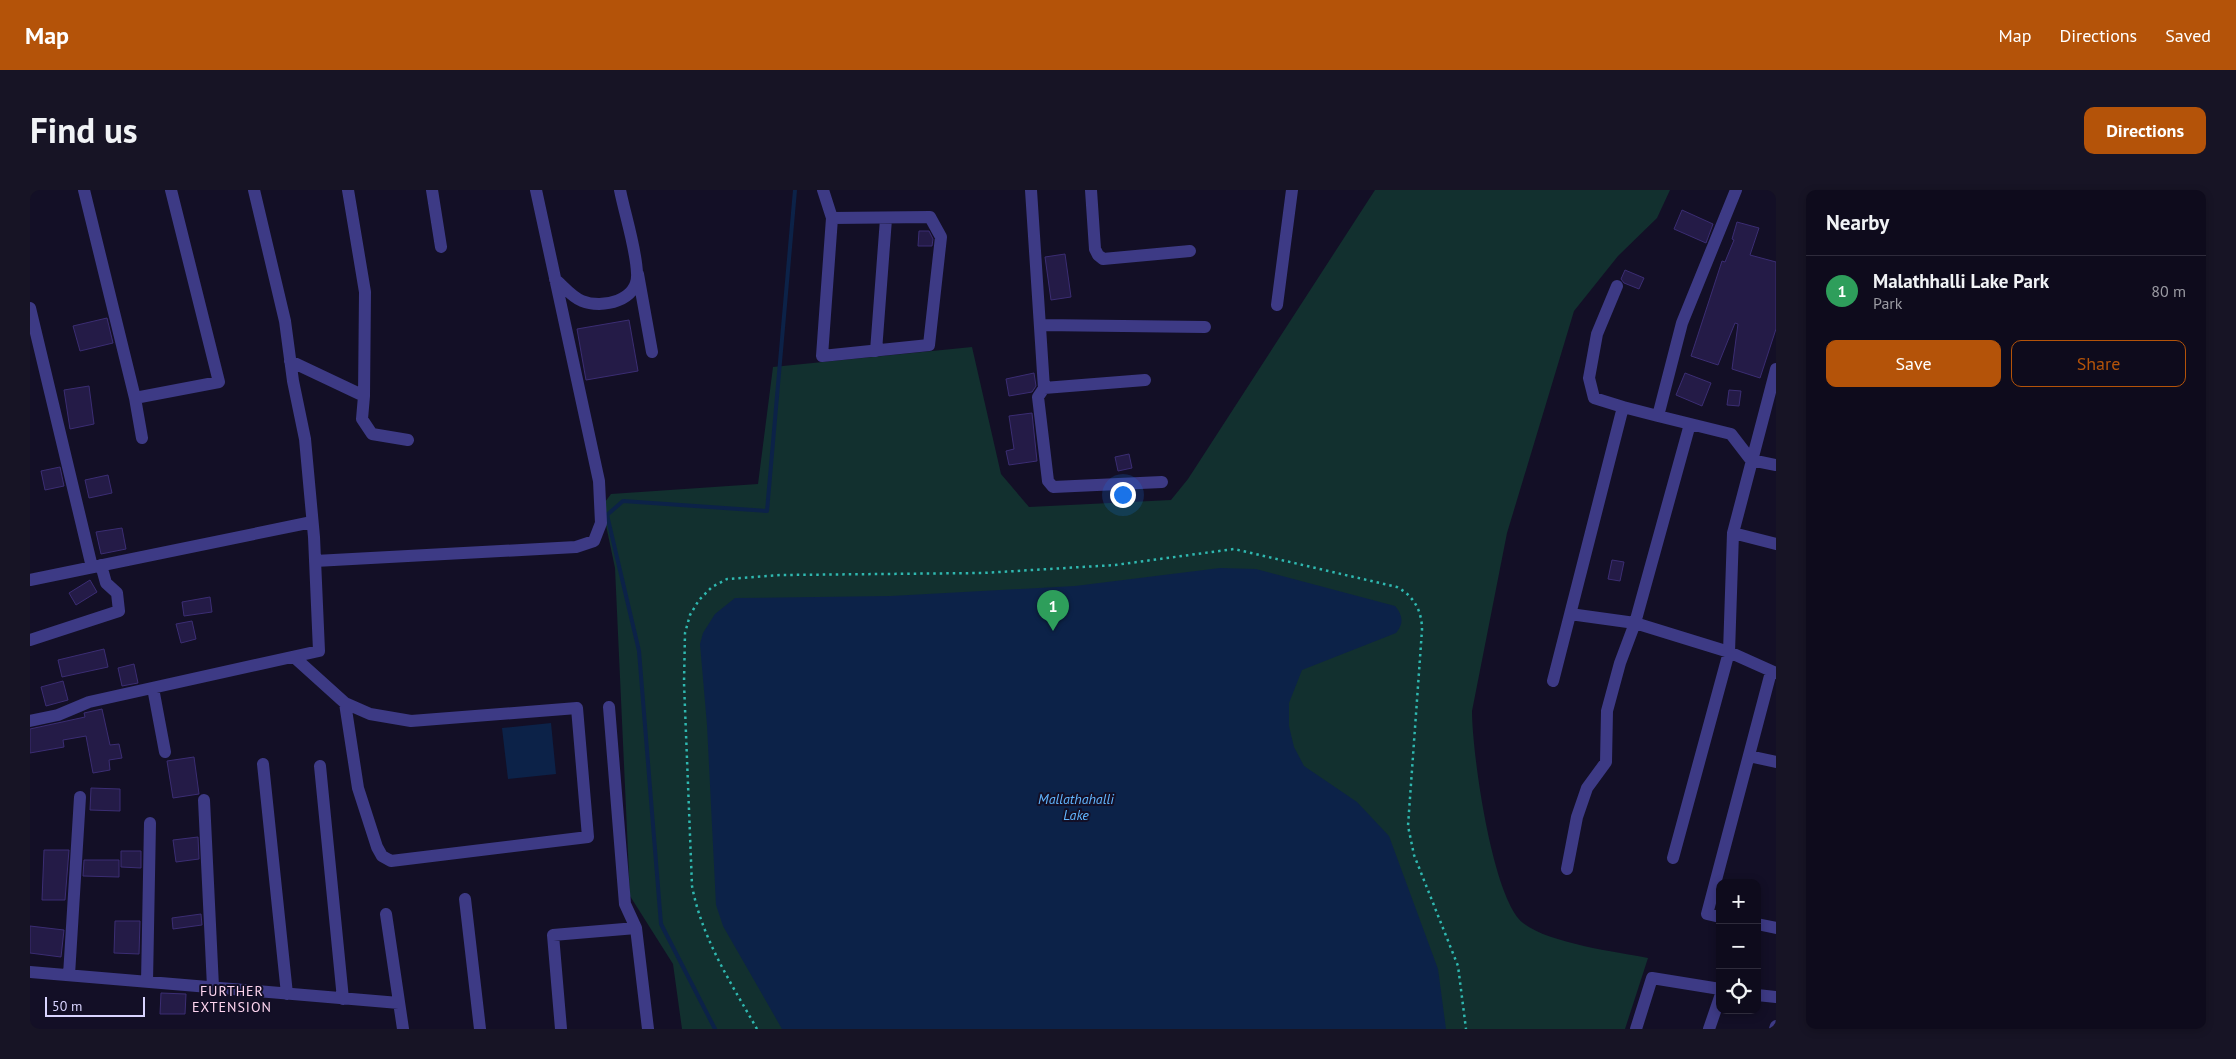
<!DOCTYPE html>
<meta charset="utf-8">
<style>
:root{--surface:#0e0b1c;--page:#171425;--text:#f1f3f6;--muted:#9b9ba3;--line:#2e2b3b;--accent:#b45309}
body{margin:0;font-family:"PT Sans",sans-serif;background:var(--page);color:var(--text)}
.controls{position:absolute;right:15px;bottom:15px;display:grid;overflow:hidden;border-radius:10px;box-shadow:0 2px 8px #0003}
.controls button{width:45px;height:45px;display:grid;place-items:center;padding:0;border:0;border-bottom:1px solid var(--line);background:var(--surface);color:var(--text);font:25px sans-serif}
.scale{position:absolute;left:15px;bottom:12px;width:100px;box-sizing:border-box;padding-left:5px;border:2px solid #d9d4ff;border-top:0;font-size:14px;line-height:18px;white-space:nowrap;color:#d9d4ff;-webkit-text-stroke:4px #130f26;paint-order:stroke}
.you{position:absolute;left:1092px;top:304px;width:18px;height:18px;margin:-12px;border:4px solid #fff;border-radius:50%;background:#1a73e8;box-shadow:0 0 0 8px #1a73e833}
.badge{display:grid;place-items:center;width:32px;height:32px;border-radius:50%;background:var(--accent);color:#fff;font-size:16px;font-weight:700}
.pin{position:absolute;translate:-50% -41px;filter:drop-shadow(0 1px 2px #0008)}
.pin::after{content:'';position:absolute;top:26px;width:18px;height:15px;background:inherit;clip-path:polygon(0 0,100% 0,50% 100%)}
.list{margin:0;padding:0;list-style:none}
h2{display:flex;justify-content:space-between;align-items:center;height:65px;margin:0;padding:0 20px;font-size:21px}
h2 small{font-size:16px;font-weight:400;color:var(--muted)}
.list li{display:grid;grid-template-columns:32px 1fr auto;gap:15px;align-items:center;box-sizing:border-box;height:70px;padding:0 20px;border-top:1px solid var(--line)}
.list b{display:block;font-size:19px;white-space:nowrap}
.list p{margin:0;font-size:16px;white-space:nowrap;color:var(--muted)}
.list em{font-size:16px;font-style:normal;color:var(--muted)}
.actions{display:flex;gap:10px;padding:15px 20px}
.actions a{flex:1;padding:11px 0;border:1px solid var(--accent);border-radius:10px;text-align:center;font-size:18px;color:var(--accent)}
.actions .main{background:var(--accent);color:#fff}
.icon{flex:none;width:28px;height:28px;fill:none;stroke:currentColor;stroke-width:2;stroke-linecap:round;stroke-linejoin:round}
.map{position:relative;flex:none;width:1746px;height:839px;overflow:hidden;border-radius:10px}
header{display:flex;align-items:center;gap:30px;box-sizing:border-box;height:70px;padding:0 25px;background:var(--accent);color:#fff}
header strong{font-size:24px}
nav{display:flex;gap:28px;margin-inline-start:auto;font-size:18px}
.intro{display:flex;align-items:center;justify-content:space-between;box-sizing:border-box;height:120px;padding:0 30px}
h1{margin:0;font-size:35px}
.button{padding:12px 22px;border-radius:10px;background:var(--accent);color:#fff;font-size:18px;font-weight:700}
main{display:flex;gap:30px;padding:0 30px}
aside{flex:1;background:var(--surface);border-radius:10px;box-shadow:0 2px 8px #0003}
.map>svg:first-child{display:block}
.green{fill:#12302f}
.water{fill:#0c2248}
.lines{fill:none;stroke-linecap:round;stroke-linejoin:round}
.stream{stroke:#0c2248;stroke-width:4}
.building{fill:#241b47;stroke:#3b2d73}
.path{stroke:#2fb8b0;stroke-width:2.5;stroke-dasharray:2.5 4;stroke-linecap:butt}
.minor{stroke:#3d3a85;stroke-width:12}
.labels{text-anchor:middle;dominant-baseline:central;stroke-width:4;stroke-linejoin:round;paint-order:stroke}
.water-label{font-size:14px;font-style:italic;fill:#62b6ff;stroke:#130f26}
.neighbourhood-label{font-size:14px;letter-spacing:1px;fill:#ffd6f0;stroke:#130f26}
</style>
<header>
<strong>Map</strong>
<nav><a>Map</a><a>Directions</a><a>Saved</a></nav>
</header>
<div class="intro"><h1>Find us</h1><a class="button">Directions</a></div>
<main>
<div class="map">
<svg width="1746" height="839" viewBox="0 0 1746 839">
<rect width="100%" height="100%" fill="#130f26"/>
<path class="green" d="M1345,0H1640L1627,28L1588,66L1544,121L1477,343L1442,521C1442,562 1462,708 1493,733C1518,753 1586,762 1618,768L1595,839H652L643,774L600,706L585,378L572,316L581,304L728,294L743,177L942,157L971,284L999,317L1141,310L1158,289Z"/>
<path class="water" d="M1190,378L1226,379L1365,416C1373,425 1374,434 1366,443L1272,480L1259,513V536L1264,557L1274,576L1327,612L1359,646L1408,779L1416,839H752L693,736L686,715L677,535L670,454L673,443L685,424L705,408L861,406L1045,396Z
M521,533L526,584L478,589L472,538Z"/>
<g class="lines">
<path class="stream" d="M685,839L631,734L609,461L577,325L593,311L737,321L765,0"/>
</g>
<path class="building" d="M1652,20L1683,34L1676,53L1644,39Z
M1707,32L1729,38L1720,65L1746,72V139L1730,188L1702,179L1708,134L1705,133L1688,175L1661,166L1692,71L1695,72L1704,50L1702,49Z
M889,41H899L903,49L902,56H888Z
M1035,64L1041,107L1021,110L1015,67Z
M1595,80L1614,88L1609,99L1594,93L1591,89Z
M77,128L83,153L50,161L43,136Z
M599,130L608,181L556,190L547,139Z
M1004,183L1006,196L1002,202L979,206L976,189Z
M1655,183L1681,193L1672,216L1646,205Z
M59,196L64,234L40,239L34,200Z
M1699,200L1711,201L1709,216L1697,215Z
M1002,223L1007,271L979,275L976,261L984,259L979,226Z
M1099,264L1102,278L1088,281L1085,267Z
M30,277L34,296L15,300L11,281Z
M78,285L82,303L59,308L55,290Z
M92,338L96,359L71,364L66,342Z
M1582,370L1594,372L1590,391L1578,389Z
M60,390L67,402L46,415L39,403Z
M180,407L182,422L154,426L152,412Z
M162,431L166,449L151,453L146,434Z
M74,459L78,477L32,487L28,470Z
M104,474L108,493L92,496L88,478Z
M33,491L38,510L16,516L11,497Z
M72,519L80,555L89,554L92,568L79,570L80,580L63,583L56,546L33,550L34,557L0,563V539L55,527L54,523Z
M164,567L169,604L143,608L137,571Z
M61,598L90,599V621L60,620Z
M168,647L169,669L146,672L143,650Z
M14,660H39L35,710H12Z
M91,661H111V678L91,677Z
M54,670H89V687L53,686Z
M171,724L172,735L143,739L142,728Z
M85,731H110L109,764L84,763Z
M0,736L34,740L31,767L0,763Z
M131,803L156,804L155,824H130Z"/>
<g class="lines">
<path class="path" d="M727,839C701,793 672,749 662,696L654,493L655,443L660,425L669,410L682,397L697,389L751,385L953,383L1085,375L1204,359L1367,397C1384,406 1392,421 1392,440L1378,636L1384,665L1428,776L1436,839"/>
<path class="minor" d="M54,0L105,208L189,192L141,0
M402,0L411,57
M793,0L802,28
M1001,0L1014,198
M1061,0L1065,59L1068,65L1073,69L1160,61
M1706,0L1652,133L1628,226L1701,244L1721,270L1746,275
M900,27L911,47L899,155L792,166L802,28Z
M608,84L622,162
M525,89C533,96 542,107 552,111C572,119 609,111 607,83C606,58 595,25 590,0
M1587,96L1567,144L1559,188L1564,208L1593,217
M1247,115L1262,0
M0,118L62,377
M1011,135L1175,137
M846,161L856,29
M260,171L334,206L335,102L318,0
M1115,190L1014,198L1008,207L1018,291L1023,297L1132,292
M334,206L332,229L342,244L378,250
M105,208L112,248
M1703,343L1746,354
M285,371L546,357L564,351L571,333L569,291L506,0
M0,390L282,332
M1540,424L1605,433L1699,462L1746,483
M0,450L89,421L87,403L76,393L71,375
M264,467L315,513L340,524L381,531L547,518L558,647L361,671L352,666L347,657L328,598L315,513
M1523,491L1593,217L1628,226
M123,498L135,562
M579,517L595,714L606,738
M0,531L28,525L59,512L289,461L284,347L275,249L263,191L255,131L224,0
M1719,566L1746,572
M233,574L257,804
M290,576L313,809
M174,610L183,797
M1643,668L1699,462L1703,343L1746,179
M1537,679L1547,627L1557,598L1576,572L1577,521L1590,473L1605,433L1660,234
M435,709L450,839
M356,724L373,839
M1690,727L1677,724L1741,482
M1727,734L1746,738
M0,782L369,813
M39,785L50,607
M117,792L120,633
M1727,805L1746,807
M531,839L523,745L606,738L618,839
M1606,839L1622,788L1690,799
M1679,839L1690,807
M1745,839L1746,836"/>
</g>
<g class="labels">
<g class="water-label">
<text x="1046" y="609">Mallathahalli<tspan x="1046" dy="16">Lake</tspan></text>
</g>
<g class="neighbourhood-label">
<text x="202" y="801">FURTHER<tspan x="202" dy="16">EXTENSION</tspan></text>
</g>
</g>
</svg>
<div class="controls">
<button>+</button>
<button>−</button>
<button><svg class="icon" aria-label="locate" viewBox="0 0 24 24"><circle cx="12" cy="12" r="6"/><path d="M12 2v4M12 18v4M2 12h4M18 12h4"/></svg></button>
</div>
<div class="scale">50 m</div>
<div class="you"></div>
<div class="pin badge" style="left:1023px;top:441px;background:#2e9e5b">1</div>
</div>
<aside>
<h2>Nearby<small></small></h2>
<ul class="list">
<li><span class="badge" style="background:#2e9e5b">1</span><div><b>Malathhalli Lake Park</b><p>Park</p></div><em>80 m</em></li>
</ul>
<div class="actions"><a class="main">Save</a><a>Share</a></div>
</aside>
</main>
